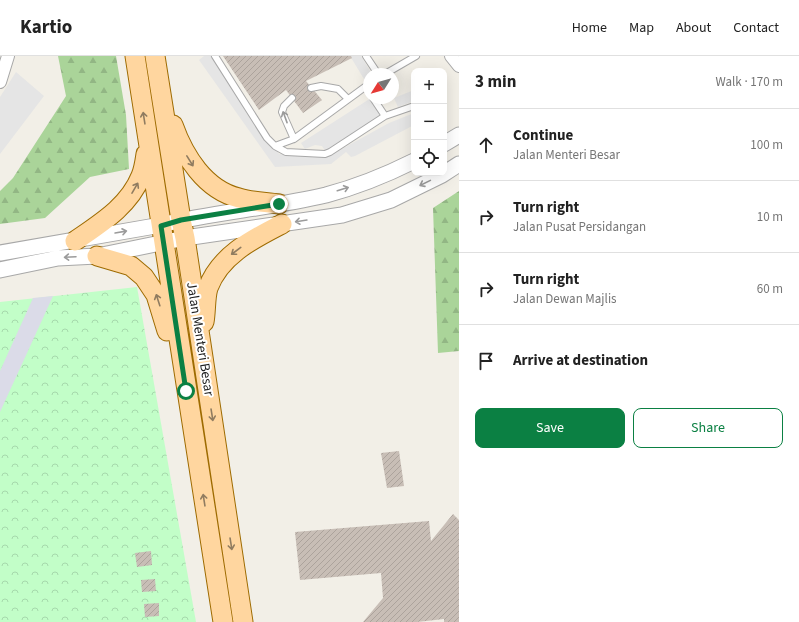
<!DOCTYPE html>
<meta charset="utf-8">
<style>
:root{--surface:#fff;--page:#f2f2f2;--text:#222;--muted:#767676;--line:#e0e0e0;--accent:#0b8043}
body{margin:0;font-family:"Source Sans 3",sans-serif;background:var(--page);color:var(--text)}
.controls{position:absolute;right:12px;top:12px;display:grid;overflow:hidden;border-radius:8px;box-shadow:0 4px 16px #0002}
.controls button{width:36px;height:36px;display:grid;place-items:center;padding:0;border:0;border-bottom:1px solid var(--line);background:var(--surface);color:var(--text);font:20px sans-serif}
.compass{position:absolute;left:363px;top:12px;width:36px;height:36px;border-radius:50%;background:var(--surface);box-shadow:0 4px 16px #0002;rotate:233deg}
.stop{position:absolute;width:12px;height:12px;margin:-9px;border:3px solid #0b8043;border-radius:50%;background:#fff}
.stop.end{background:#0b8043;border-color:#fff;box-shadow:0 1px 4px #0008}
.list{margin:0;padding:0;list-style:none}
h2{display:flex;justify-content:space-between;align-items:center;height:52px;margin:0;padding:0 16px;font-size:17px}
h2 small{font-size:13px;font-weight:400;color:var(--muted)}
.list li{display:grid;grid-template-columns:26px 1fr auto;gap:12px;align-items:center;box-sizing:border-box;height:72px;padding:0 16px;border-top:1px solid var(--line)}
.list b{display:block;font-size:15px;white-space:nowrap}
.list p{margin:0;font-size:13px;white-space:nowrap;color:var(--muted)}
.list em{font-size:13px;font-style:normal;color:var(--muted)}
.actions{display:flex;gap:8px;padding:12px 16px}
.actions a{flex:1;padding:9px 0;border:1px solid var(--accent);border-radius:8px;text-align:center;font-size:14px;color:var(--accent)}
.actions .main{background:var(--accent);color:#fff}
.icon{flex:none;width:22px;height:22px;fill:none;stroke:currentColor;stroke-width:2;stroke-linecap:round;stroke-linejoin:round}
.map{position:relative;flex:none;width:459px;height:566px;overflow:hidden}
header{display:flex;align-items:center;gap:24px;box-sizing:border-box;height:56px;padding:0 20px;background:var(--surface);border-bottom:1px solid var(--line)}
header strong{font-size:19px}
nav{display:flex;gap:22px;margin-inline-start:auto;font-size:14px}
main{display:flex}
aside{flex:1;background:var(--surface)}
.map>svg:first-child{display:block}
.forest{fill:url(#forest-firs)}
.park{fill:url(#park-crowns)}
.parking{fill:#e5e5e5}
.plaza{fill:#dbdbe8}
.building{fill:url(#building-hatch)}
.lines{fill:none;stroke-linecap:round;stroke-linejoin:round}
.service-casing{stroke:#a8a8a8;stroke-width:8}
.minor-casing{stroke:#a8a8a8;stroke-width:14}
.tertiary-casing{stroke:#a8a8a8;stroke-width:17}
.primary-casing{stroke:#9e6b00;stroke-width:21}
.service{stroke:#fff;stroke-width:6}
.minor{stroke:#fff;stroke-width:12}
.tertiary{stroke:#fff;stroke-width:15}
.primary{stroke:#ffd69f;stroke-width:19}
.oneway{stroke:#9b9b9b}
.oneway2{stroke:#907c60}
.route{stroke:#0b8043;stroke-width:5}
.labels{text-anchor:middle;dominant-baseline:central;stroke-width:4;stroke-linejoin:round;paint-order:stroke}
.street-label{font-size:14px;fill:#212121;stroke:#fff}
</style>
<header>
<strong>Kartio</strong>
<nav><a>Home</a><a>Map</a><a>About</a><a>Contact</a></nav>
</header>
<main>
<div class="map">
<svg width="459" height="566" viewBox="0 0 459 566">
<defs>
<pattern id="forest-firs" width="22" height="20" patternUnits="userSpaceOnUse"><rect width="22" height="20" fill="#aad499"/><path d="M5 1l3.5 6h-7zM16 11l3.5 6h-7z" fill="#92b684"/></pattern>
<pattern id="park-crowns" width="20" height="18" patternUnits="userSpaceOnUse"><rect width="20" height="18" fill="#c2fec8"/><path d="M2 6a3 3 0 1 1 6 0M12 15a3 3 0 1 1 6 0" fill="none" stroke="#a6d9ac"/></pattern>
<pattern id="building-hatch" width="6" height="6" patternUnits="userSpaceOnUse"><rect width="6" height="6" fill="#c8beb6"/><path d="M-1 1l2-2M0 6l6-6M5 7l2-2" fill="none" stroke="#aca39c"/></pattern>
</defs>
<rect width="100%" height="100%" fill="#f2efe7"/>
<path class="forest" d="M58,0H116L126,59L129,113L90,121L45,162L0,168V135L13,122L66,40Z
M459,135V295L438,297L433,152Z"/>
<path class="park" d="M137,231L196,566H0V246Z"/>
<path class="parking" d="M204,0H215L279,98L327,101L389,67L414,57V69L355,100L351,101L346,96L331,108L275,111L199,4Z
M350,0H361L372,18H369V20L364,23Z
M16,16L44,40L0,98V41Z
M414,34V45L398,51L394,42Z
M371,42L381,61L326,96L322,90L315,89L305,93L301,87Z"/>
<path class="plaza" d="M53,240L22,308L0,356V315L33,242Z"/>
<path class="building" d="M223,0H351L352,2L306,25L322,44L303,57L286,34L259,54Z
M399,395L404,430L387,432L381,397Z
M453,458L459,464V566H444V563L417,566H363L383,542L381,517L300,524L295,476L429,465L431,485Z
M151,495L152,509L137,511L135,497Z
M155,523L156,535L142,536L141,524Z
M159,547V560L145,561L144,548Z"/>
<g class="lines">
<g class="service-casing">
<path id="service" d="M215,0L267,82L275,90L294,83L369,28
M366,0L378,18
M385,18L416,0
M311,32L321,30L338,33L348,43
M292,42L284,50L282,56L294,83
M385,60L414,50
M275,90L286,96L325,98L330,96L385,60L373,42"/>
</g>
<g class="minor-casing">
<path id="minor" d="M451,0L459,10
M0,26L8,0"/>
</g>
<g class="tertiary-casing">
<path id="tertiary" d="M444,88L459,79
M0,197L161,169C215,156 271,152 326,139C356,131 386,119 414,105
M0,214L58,202L97,200L185,182L342,159L391,144L442,119L459,108"/>
</g>
<g class="primary-casing">
<path id="primary" d="M135,0L223,566
M155,0L181,164L185,182L243,566
M173,69C184,100 205,134 239,142C252,146 266,146 279,148
M75,185C101,167 129,150 141,120C144,113 145,105 146,98
M97,200L131,210L144,221L156,239L167,275
M204,266C206,256 205,242 208,232C220,199 253,183 282,168"/>
</g>
<use href="#service" class="service"/>
<use href="#minor" class="minor"/>
<use href="#tertiary" class="tertiary"/>
<use href="#primary" class="primary"/>
</g>
<defs><path id="oneway-shaft" d="M-6 0H5M1.5-3L5.5 0L1.5 3" fill="none" stroke-width="1.6" stroke-linecap="round" stroke-linejoin="round"/></defs>
<g class="oneway">
<use href="#oneway-shaft" transform="translate(285 61) rotate(-110)"/>
<use href="#oneway-shaft" transform="translate(425 127) rotate(154)"/>
<use href="#oneway-shaft" transform="translate(343 133) rotate(-17)"/>
<use href="#oneway-shaft" transform="translate(301 165) rotate(171)"/>
<use href="#oneway-shaft" transform="translate(121 176) rotate(-10)"/>
<use href="#oneway-shaft" transform="translate(70 201) rotate(177)"/>
</g>
<g class="oneway2">
<use href="#oneway-shaft" transform="translate(144 62) rotate(-99)"/>
<use href="#oneway-shaft" transform="translate(190 105) rotate(58)"/>
<use href="#oneway-shaft" transform="translate(135 132) rotate(-60)"/>
<use href="#oneway-shaft" transform="translate(236 195) rotate(143)"/>
<use href="#oneway-shaft" transform="translate(158 244) rotate(-108)"/>
<use href="#oneway-shaft" transform="translate(212 359) rotate(81)"/>
<use href="#oneway-shaft" transform="translate(204 444) rotate(-99)"/>
<use href="#oneway-shaft" transform="translate(231 488) rotate(81)"/>
</g>
<g class="lines">
<path class="route" d="M186,335L161,170L181,164L279,148"/>
</g>
<g class="labels">
<g class="street-label">
<text transform="translate(200 283) rotate(81)">Jalan Menteri Besar</text>
</g>
</g>
</svg>
<div class="controls">
<button>+</button>
<button>−</button>
<button><svg class="icon" aria-label="locate" viewBox="0 0 24 24"><circle cx="12" cy="12" r="6"/><path d="M12 2v4M12 18v4M2 12h4M18 12h4"/></svg></button>
</div>
<svg class="compass" viewBox="-18 -18 36 36"><path d="M0-13l5 13h-10z" fill="#e53935"/><path d="M0 13l5-13h-10z" fill="#767676"/></svg>
<div class="stop" style="left:186px;top:335px"></div>
<div class="stop end" style="left:279px;top:148px"></div>
</div>
<aside>
<h2>3 min<small>Walk · 170 m</small></h2>
<ul class="list">
<li><svg class="icon" aria-label="ahead" viewBox="0 0 24 24"><path d="M12 20V5M6 11l6-6 6 6"/></svg><div><b>Continue</b><p>Jalan Menteri Besar</p></div><em>100 m</em></li>
<li><svg class="icon" aria-label="right" viewBox="0 0 24 24"><path d="M7 20v-9h11M14 6l5 5-5 5"/></svg><div><b>Turn right</b><p>Jalan Pusat Persidangan</p></div><em>10 m</em></li>
<li><svg class="icon" aria-label="right" viewBox="0 0 24 24"><path d="M7 20v-9h11M14 6l5 5-5 5"/></svg><div><b>Turn right</b><p>Jalan Dewan Majlis</p></div><em>60 m</em></li>
<li><svg class="icon" aria-label="arrive" viewBox="0 0 24 24"><path d="M6 21V4h12l-3 4 3 4H6"/></svg><div><b>Arrive at destination</b></div></li>
</ul>
<div class="actions"><a class="main">Save</a><a>Share</a></div>
</aside>
</main>
